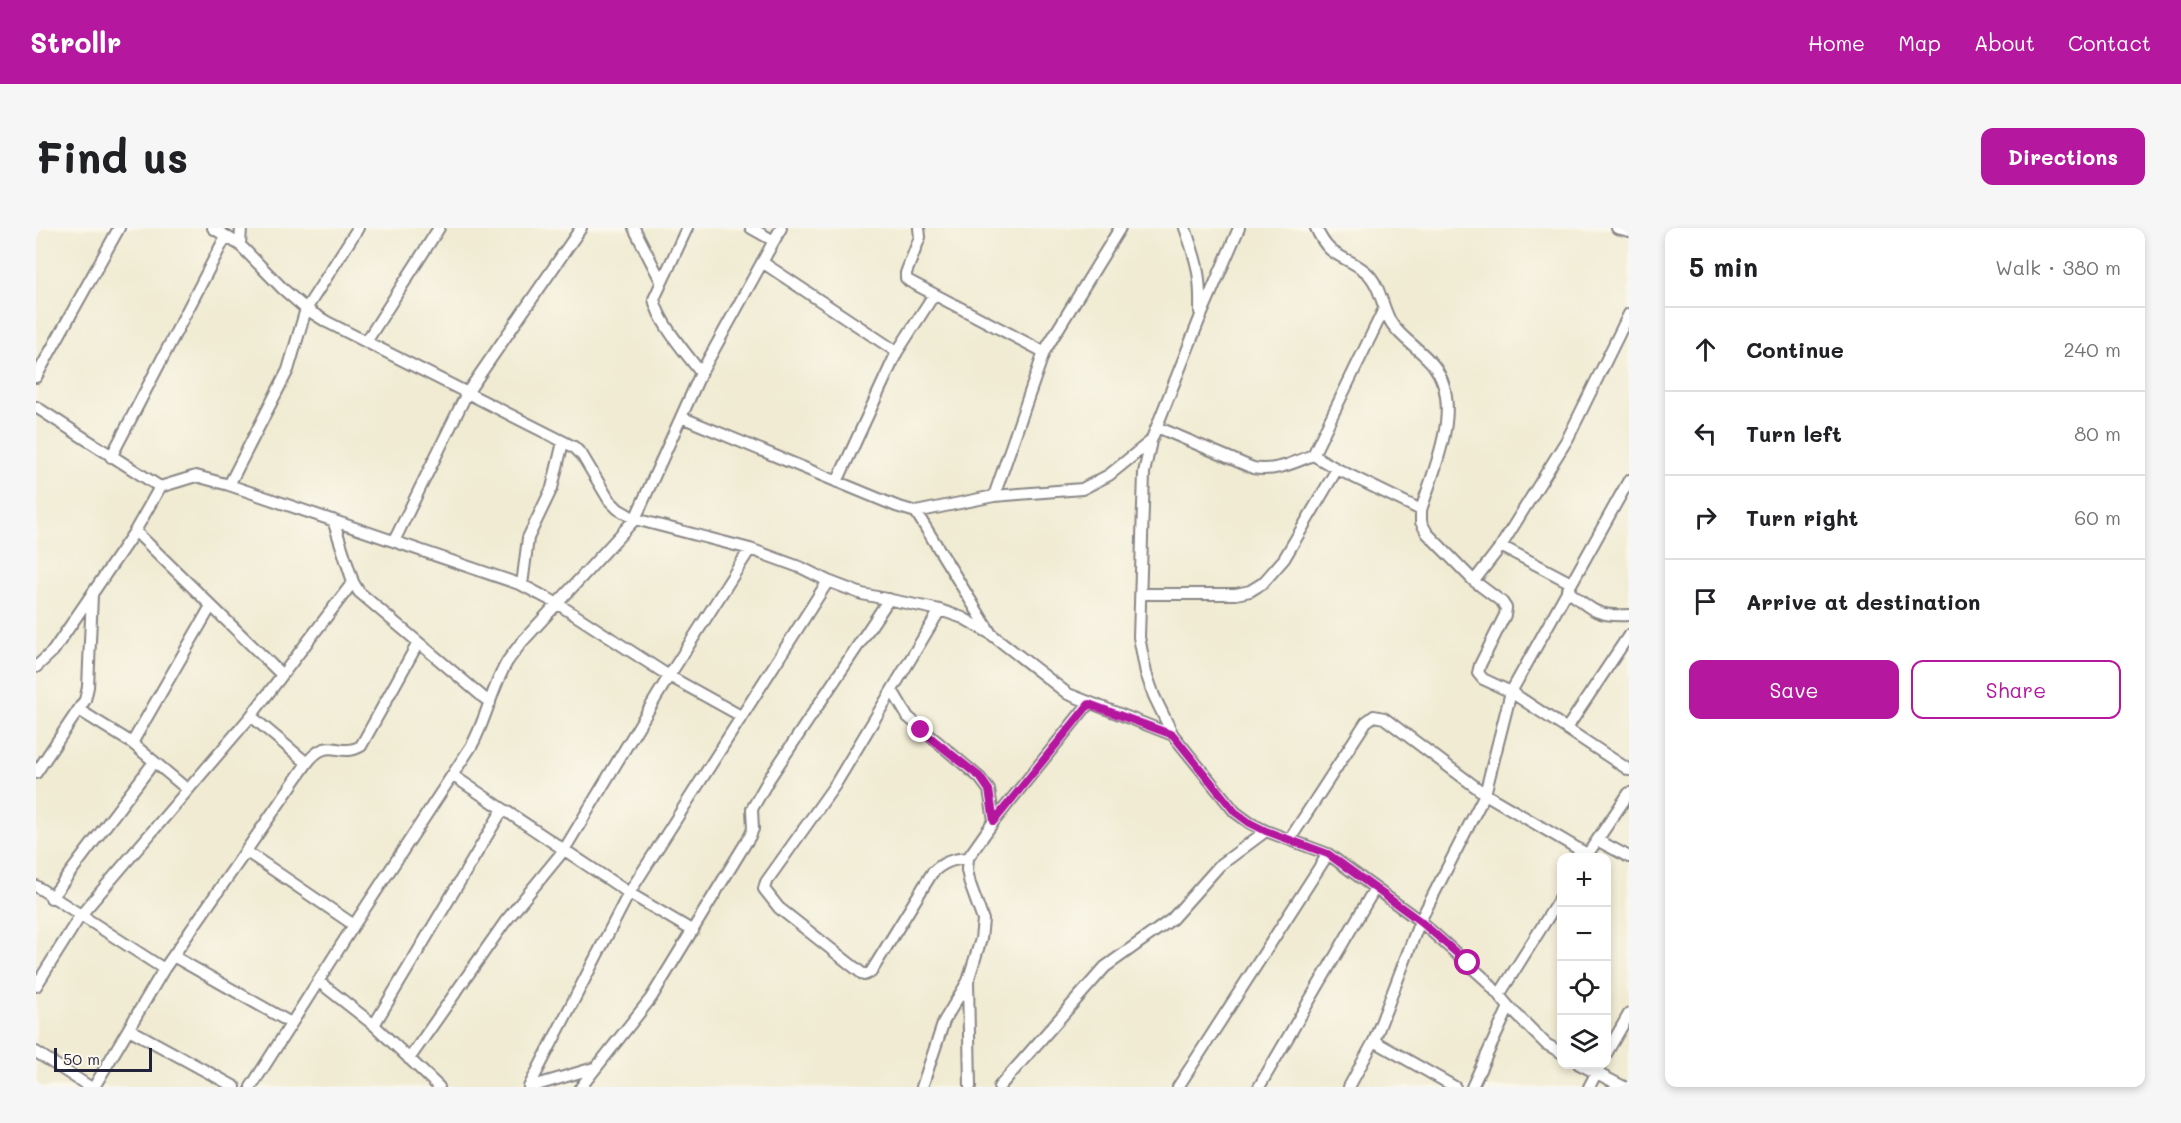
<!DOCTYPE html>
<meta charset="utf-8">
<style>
:root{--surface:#fff;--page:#f6f6f6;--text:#202124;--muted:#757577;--line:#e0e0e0;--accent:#b5179e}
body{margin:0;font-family:Mali,sans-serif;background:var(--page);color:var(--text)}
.controls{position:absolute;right:18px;bottom:18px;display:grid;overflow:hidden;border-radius:12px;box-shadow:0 3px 9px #0003}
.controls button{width:54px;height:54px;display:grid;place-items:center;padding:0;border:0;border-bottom:2px solid var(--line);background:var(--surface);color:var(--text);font:30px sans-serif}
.scale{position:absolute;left:18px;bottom:15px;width:98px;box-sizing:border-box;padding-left:6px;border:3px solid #22223b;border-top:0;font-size:16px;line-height:21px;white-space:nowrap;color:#22223b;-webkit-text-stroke:4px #fbf7ec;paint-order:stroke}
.stop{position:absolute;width:18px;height:18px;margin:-14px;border:4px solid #b5179e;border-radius:50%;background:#fff}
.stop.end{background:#b5179e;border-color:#fff;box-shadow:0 2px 6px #0008}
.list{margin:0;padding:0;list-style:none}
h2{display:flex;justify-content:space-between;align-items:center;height:78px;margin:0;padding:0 24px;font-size:26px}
h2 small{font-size:20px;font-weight:400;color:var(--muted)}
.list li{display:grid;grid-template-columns:39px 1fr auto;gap:18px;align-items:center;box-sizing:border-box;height:84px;padding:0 24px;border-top:2px solid var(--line)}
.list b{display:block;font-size:22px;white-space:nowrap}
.list em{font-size:20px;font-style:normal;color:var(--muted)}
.actions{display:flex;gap:12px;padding:18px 24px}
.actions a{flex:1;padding:14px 0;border:2px solid var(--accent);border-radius:12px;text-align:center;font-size:21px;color:var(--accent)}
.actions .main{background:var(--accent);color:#fff}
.icon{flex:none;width:33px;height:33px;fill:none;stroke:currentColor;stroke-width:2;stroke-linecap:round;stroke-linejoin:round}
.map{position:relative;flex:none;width:1593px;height:859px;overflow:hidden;border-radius:12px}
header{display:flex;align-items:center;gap:36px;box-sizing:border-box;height:84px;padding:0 30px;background:var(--accent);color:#fff}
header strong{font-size:28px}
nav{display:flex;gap:33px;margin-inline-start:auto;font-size:21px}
.intro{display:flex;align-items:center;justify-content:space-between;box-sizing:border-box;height:144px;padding:0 36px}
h1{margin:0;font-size:42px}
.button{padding:15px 27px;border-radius:12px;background:var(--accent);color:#fff;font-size:21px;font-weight:700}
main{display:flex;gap:36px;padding:0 36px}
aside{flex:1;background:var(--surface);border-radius:12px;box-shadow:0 3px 9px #0003}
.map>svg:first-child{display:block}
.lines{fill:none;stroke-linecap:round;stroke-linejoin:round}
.minor-casing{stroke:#898686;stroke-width:14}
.minor{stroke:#fff;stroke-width:10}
.route{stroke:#b5179e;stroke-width:8}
</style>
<header>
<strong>Strollr</strong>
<nav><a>Home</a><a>Map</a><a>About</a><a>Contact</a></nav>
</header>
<div class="intro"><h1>Find us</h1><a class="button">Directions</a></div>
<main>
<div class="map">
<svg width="1593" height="859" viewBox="0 0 1593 859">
<rect width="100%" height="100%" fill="#fbf7ec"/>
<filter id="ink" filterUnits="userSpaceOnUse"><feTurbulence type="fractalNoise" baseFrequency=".0167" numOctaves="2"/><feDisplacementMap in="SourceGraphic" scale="12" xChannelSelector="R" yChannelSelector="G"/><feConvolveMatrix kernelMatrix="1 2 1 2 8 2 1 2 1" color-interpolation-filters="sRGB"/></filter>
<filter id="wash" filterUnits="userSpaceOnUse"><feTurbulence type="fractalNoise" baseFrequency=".008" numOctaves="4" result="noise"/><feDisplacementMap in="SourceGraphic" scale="24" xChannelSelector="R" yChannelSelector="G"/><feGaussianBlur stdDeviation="1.35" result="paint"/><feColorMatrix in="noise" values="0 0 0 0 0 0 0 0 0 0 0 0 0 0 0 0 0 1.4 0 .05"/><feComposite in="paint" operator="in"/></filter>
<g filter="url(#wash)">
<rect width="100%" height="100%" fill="#f0ebd2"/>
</g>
<g filter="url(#ink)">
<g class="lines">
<g class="minor-casing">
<path id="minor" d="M177,0L204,17L247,61L270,81L291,94L538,219L546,227L573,272L582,281L599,291L714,321L766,340L792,353L826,366L904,382L927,390L955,406L1032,466L1137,507
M598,0L625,53
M651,0L618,71C623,95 650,125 665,145
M715,0L738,13
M883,0L884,9L870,45V50L873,53L1008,124
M1149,0C1161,34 1165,47 1164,84
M1203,0L1164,90L1115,213L1108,245L1103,409L1110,445L1118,468L1137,507L1199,584L1214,595L1230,603L1292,626L1384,693L1450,752L1473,779L1510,816L1526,825
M1280,0C1295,33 1307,25 1330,44C1345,57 1346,81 1356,96C1367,112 1387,123 1398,138C1428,178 1398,240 1385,282V294L1391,305L1438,353L1466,374L1470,380L1469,387L1444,437L1442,445L1447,451L1475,464L1593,542
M1581,0L1593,3
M204,17L205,0
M726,34L861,124
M330,114L403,0
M0,149L83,0
M0,179L124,259
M645,189L860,278L880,284L958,268L1046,261L1073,247L1115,213
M1121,199L1217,240C1239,244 1257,235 1277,227L1348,81
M1277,227L1301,241L1385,282
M75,229L190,8
M801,254L861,124L897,68
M193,257L252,142L270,81L322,0
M958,268L1008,124L1084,0
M880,284L954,404
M297,292L317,354L323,364L454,475
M99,303L246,447
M358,313L431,165L545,0
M1465,318L1535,355
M1438,353L1465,318L1532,210L1593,86
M486,357L492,310L516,260L527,214
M1531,362C1555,382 1561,389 1593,387
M1105,366H1200L1214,363L1227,355L1248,331L1301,241
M904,382L799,557L730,654L728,661L743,680L828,747L835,744L896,645C907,634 917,631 932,630
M0,439L17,423L99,303L124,259L160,248L193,257L486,357L522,376L633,448L705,488
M856,462L872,489L944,550L953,562L958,593
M43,482L96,515L152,562
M215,488L271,535
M1531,500L1593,407
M96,515L175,378
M0,545L49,472L52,459L56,367
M416,547L593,665L657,703
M1254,611L1330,494L1338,488L1348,490L1449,566L1551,626
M1561,612L1593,629
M211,624L318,697
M1549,630L1593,565
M0,658L128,741
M15,670L118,534
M137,728L255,795
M282,753L338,797L403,859
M932,753L934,859
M0,758L44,688L215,488L317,354
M1463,767L1526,667
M338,797L467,581
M93,801L199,859
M1338,813L1419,859
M0,824L54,859
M1570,826L1593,786
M373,831L469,694L528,622L633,448L714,321
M1543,836L1588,859
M58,859L128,741L271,535C293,506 303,531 325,518L382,415
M215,859L318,697L436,517C450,491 456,460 471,434C475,428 480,422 485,415L599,291L665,145L745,0
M493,859L593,665L792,353
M494,859L558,840
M545,859L615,770L714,608L717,601L716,581L733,551L853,371
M886,859L908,793L932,753L945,711L947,692L934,656L931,642L932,630L958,593L1053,475
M963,859L1069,739L1136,691L1183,638L1230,603
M1142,859L1292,626
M1223,859L1339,660
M1313,859L1338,813L1384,693L1449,566L1475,464L1593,252
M1436,859L1473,779
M1553,859L1565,836"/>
</g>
<use href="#minor" class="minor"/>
</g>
</g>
<g class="lines" filter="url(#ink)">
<path class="route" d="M885,502L944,549L953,562L958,593L1053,476L1137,507L1199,584L1214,595L1230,603L1292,626L1384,693L1432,735"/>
</g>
</svg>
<div class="controls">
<button>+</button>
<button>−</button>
<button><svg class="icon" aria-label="locate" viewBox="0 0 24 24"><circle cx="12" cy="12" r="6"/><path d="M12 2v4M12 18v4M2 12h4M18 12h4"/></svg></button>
<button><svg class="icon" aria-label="layers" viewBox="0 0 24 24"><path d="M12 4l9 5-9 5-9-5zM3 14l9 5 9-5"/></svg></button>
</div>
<div class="scale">50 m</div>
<div class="stop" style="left:1432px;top:735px"></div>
<div class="stop end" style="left:885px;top:502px"></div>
</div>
<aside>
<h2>5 min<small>Walk · 380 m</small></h2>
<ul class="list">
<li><svg class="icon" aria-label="ahead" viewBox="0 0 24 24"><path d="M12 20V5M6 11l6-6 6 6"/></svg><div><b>Continue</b></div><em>240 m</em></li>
<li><svg class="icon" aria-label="left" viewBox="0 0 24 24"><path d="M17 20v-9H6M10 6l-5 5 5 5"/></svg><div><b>Turn left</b></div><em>80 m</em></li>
<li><svg class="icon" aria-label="right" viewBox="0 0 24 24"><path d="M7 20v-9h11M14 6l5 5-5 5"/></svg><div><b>Turn right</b></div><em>60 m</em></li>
<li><svg class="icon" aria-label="arrive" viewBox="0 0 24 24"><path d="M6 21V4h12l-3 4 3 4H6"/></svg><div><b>Arrive at destination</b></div></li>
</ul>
<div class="actions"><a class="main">Save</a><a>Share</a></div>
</aside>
</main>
